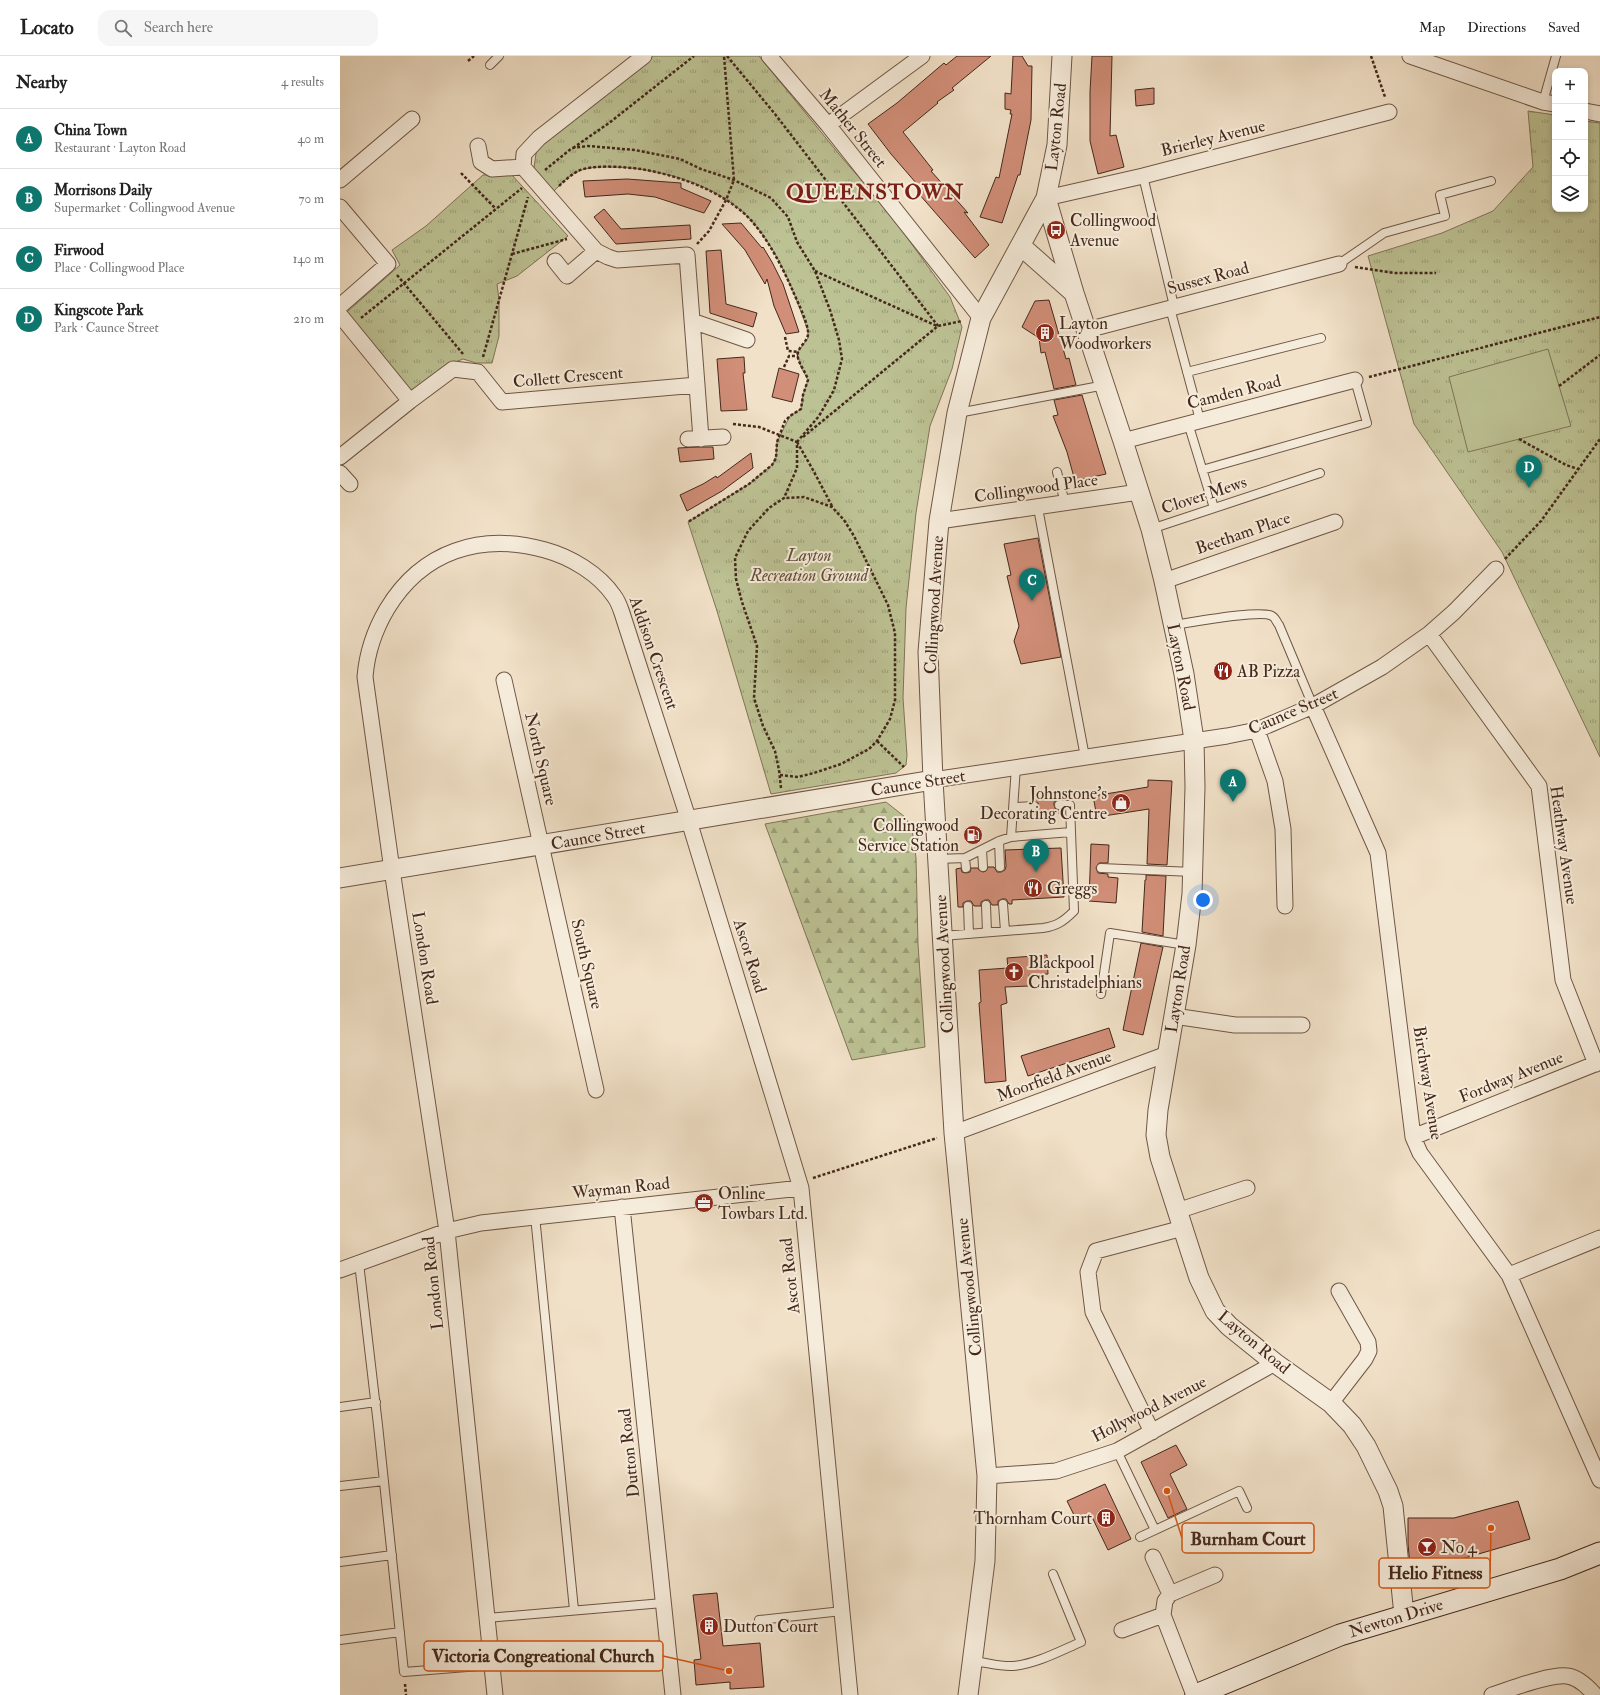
<!DOCTYPE html>
<meta charset="utf-8">
<style>
:root{--surface:#fff;--page:#f6f6f6;--text:#222;--muted:#767676;--line:#e0e0e0;--accent:#0f766e}
body{margin:0;font-family:"IM FELL Double Pica",serif;background:var(--page);color:var(--text)}
.controls{position:absolute;right:12px;top:12px;display:grid;overflow:hidden;border-radius:8px;box-shadow:0 2px 6px #0003}
.controls button{width:36px;height:36px;display:grid;place-items:center;padding:0;border:0;border-bottom:1px solid var(--line);background:var(--surface);color:var(--text);font:20px sans-serif}
.you{position:absolute;left:863px;top:844px;width:14px;height:14px;margin:-10px;border:3px solid #fff;border-radius:50%;background:#1a73e8;box-shadow:0 0 0 6px #1a73e833}
.badge{display:grid;place-items:center;width:26px;height:26px;border-radius:50%;background:var(--accent);color:#fff;font-size:13px;font-weight:700}
.pin{position:absolute;translate:-50% -33px;filter:drop-shadow(0 1px 2px #0008)}
.pin::after{content:'';position:absolute;top:21px;width:14px;height:12px;background:inherit;clip-path:polygon(0 0,100% 0,50% 100%)}
.list{margin:0;padding:0;list-style:none}
h2{display:flex;justify-content:space-between;align-items:center;height:52px;margin:0;padding:0 16px;font-size:17px}
h2 small{font-size:13px;font-weight:400;color:var(--muted)}
.list li{display:grid;grid-template-columns:26px 1fr auto;gap:12px;align-items:center;box-sizing:border-box;height:60px;padding:0 16px;border-top:1px solid var(--line)}
.list b{display:block;font-size:15px;white-space:nowrap}
.list p{margin:0;font-size:13px;white-space:nowrap;color:var(--muted)}
.list em{font-size:13px;font-style:normal;color:var(--muted)}
.icon{flex:none;width:22px;height:22px;fill:none;stroke:currentColor;stroke-width:2;stroke-linecap:round;stroke-linejoin:round}
.map{position:relative;flex:none;width:1260px;height:1639px;overflow:hidden}
header{display:flex;align-items:center;gap:24px;box-sizing:border-box;height:56px;padding:0 20px;background:var(--surface);border-bottom:1px solid var(--line)}
header strong{font-size:19px}
nav{display:flex;gap:22px;margin-inline-start:auto;font-size:14px}
.search{width:280px;height:36px;background:var(--page);display:flex;align-items:center;gap:10px;box-sizing:border-box;padding:0 14px;border-radius:12px;color:var(--muted);font-size:15px}
main{display:flex}
aside{flex:1;background:var(--surface)}
.map>svg:first-child{display:block}
.grass{fill:url(#grass-tufts);stroke:#807558}
.forest{fill:url(#forest-firs);stroke:#807558}
.pitch{fill:#bdc294;stroke:#807558}
.building{fill:#d18e78;stroke:#44281b}
.lines{fill:none;stroke-linecap:round;stroke-linejoin:round}
.service-casing{stroke:#6f5646;stroke-width:10}
.minor-casing{stroke:#6f5646;stroke-width:17}
.tertiary-casing{stroke:#6f5646;stroke-width:21}
.secondary-casing{stroke:#44281b;stroke-width:23}
.path{stroke:#44281b;stroke-width:2.5;stroke-dasharray:3 2;stroke-linecap:butt}
.service{stroke:#f6ecdb;stroke-width:8}
.minor{stroke:#f6ecdb;stroke-width:15}
.tertiary{stroke:#f6ecdb;stroke-width:19}
.secondary{stroke:#f6ecdb;stroke-width:21}
.labels{text-anchor:middle;dominant-baseline:central;stroke-width:4;stroke-linejoin:round;paint-order:stroke}
.street-label{font-size:17px;fill:#44281b;stroke:#f6ecdb}
.poi-label{font-size:17px;fill:#44281b;stroke:#f6ecdb;text-anchor:start}
.park-label{font-size:17px;font-style:italic;fill:#624e39;stroke:#f6ecdb}
.district-label{font-size:21px;font-weight:bold;letter-spacing:1px;fill:#7a1f14;stroke:#f6ecdb}
.leader{fill:none;stroke:#d8540e;stroke-width:1.5}
.callout-dot{fill:#d8540e;stroke:#f6ecdb;stroke-width:1.5}
.callout{fill:#f6ecdb;stroke:#d8540e;stroke-width:1.5}
.callout-label{font-size:18px;text-anchor:middle;font-weight:bold;fill:#44281b}
</style>
<header>
<strong>Locato</strong>
<div class="search"><svg class="icon" aria-label="search" viewBox="0 0 24 24"><circle cx="10" cy="10" r="6"/><path d="M15 15l6 6"/></svg>Search here</div>
<nav><a>Map</a><a>Directions</a><a>Saved</a></nav>
</header>
<main>
<aside>
<h2>Nearby<small>4 results</small></h2>
<ul class="list">
<li><span class="badge">A</span><div><b>China Town</b><p>Restaurant · Layton Road</p></div><em>40 m</em></li>
<li><span class="badge">B</span><div><b>Morrisons Daily</b><p>Supermarket · Collingwood Avenue</p></div><em>70 m</em></li>
<li><span class="badge">C</span><div><b>Firwood</b><p>Place · Collingwood Place</p></div><em>140 m</em></li>
<li><span class="badge">D</span><div><b>Kingscote Park</b><p>Park · Caunce Street</p></div><em>210 m</em></li>
</ul>
</aside>
<div class="map">
<svg width="1260" height="1639" viewBox="0 0 1260 1639">
<defs>
<pattern id="grass-tufts" width="24" height="20" patternUnits="userSpaceOnUse"><rect width="24" height="20" fill="#bdc294"/><path d="M3 7l-1-3M5 7V3M7 7l1-3M15 17l-1-3M17 17v-4M19 17l1-3" fill="none" stroke="#9b9e78"/></pattern>
<pattern id="forest-firs" width="22" height="20" patternUnits="userSpaceOnUse"><rect width="22" height="20" fill="#bdc294"/><path d="M5 1l3.5 6h-7zM16 11l3.5 6h-7z" fill="#9b9e78"/></pattern>
</defs>
<rect width="100%" height="100%" fill="#f1e1c8"/>
<filter id="stains"><feTurbulence type="fractalNoise" baseFrequency=".005" numOctaves="4"/><feColorMatrix values="0 0 0 0 .2 0 0 0 0 .09 0 0 0 0 .02 0 0 0 .5 -.17"/></filter>
<radialGradient id="worn" r=".72"><stop offset=".6" stop-color="#630" stop-opacity="0"/><stop offset="1" stop-color="#630" stop-opacity=".3"/></radialGradient>
<path class="grass" d="M311,0H419L503,103L545,151L610,241L622,271L612,313L590,370L576,457L566,552L563,642L567,699L566,709L556,717L431,738L377,555L348,466L409,428L432,409L436,402L437,386L450,360L461,353L463,339L468,324L461,311L457,297L468,282V275C454,236 438,193 409,162C375,127 316,111 269,111C259,111 248,111 239,115C229,119 221,128 213,136L194,112L197,90Z
M1188,55L1215,59V153H1245V65L1260,67V701L1162,496L1074,368L1028,200L1102,177L1153,155L1193,111Z
M171,118L228,180L177,220L157,228L159,244V280L152,307H136L123,303L108,309L71,335L7,256L60,209L52,194L86,170L143,119Z"/>
<path class="forest" d="M546,746L565,761L572,773L576,802L578,888L585,991L512,1004L425,768Z"/>
<path class="pitch" d="M1208,293L1231,370L1128,396L1109,321Z"/>
<path class="building" d="M617,0H651L612,32L614,34L597,46L598,47L563,76L593,114L591,115L628,157L624,156L649,189L635,202L579,138L583,135L551,98L528,68L557,47L604,7L606,9Z
M673,0H682L688,10H692L691,64L680,119H678L662,167L640,161L656,121L659,122L672,58H670L671,54L665,53V37L671,38Z
M752,0H772L770,80L776,79L784,111L758,118L750,85V36Z
M814,32V48L796,50L795,34Z
M287,123L341,127V132L371,145L364,157L315,141L288,138L245,141L243,125Z
M264,153L281,173L350,169L351,183L276,188L254,161Z
M401,167L422,192L423,191L432,206L443,228L459,276L446,278L434,250L427,223L425,228L405,194L382,168Z
M381,194L386,248L417,257L413,271L370,257L366,195Z
M709,244L726,303L729,302L736,329L714,333L705,296L701,297L699,282L682,271L695,245Z
M404,301L405,317H403L407,354L381,355L377,303Z
M439,312L459,318L452,346L432,341Z
M742,339L766,418L735,425L727,396L713,360L718,359L714,344Z
M358,391H373L374,403L340,406L338,392Z
M411,397L413,412L382,435L347,455L340,439L363,428L376,420L377,422Z
M698,482L721,601L681,608L674,585L679,570L667,520L671,519L664,488Z
M808,724L832,725L827,809L807,808L809,753L757,761L753,740L808,731Z
M719,741V744L714,746V749L716,754H720V757L694,758L693,756L697,754L699,750L698,747L693,745V743Z
M751,788L769,789L768,807H759L756,812L758,817L768,818V821L778,822L776,847L749,845Z
M721,792L724,841L672,844V848H669L666,843H662L658,845V849H652L649,844H645L641,846V850H634L631,845H627L623,847V851H618L616,813L621,812L622,816L626,817L630,816L631,812H638L639,814L643,816L646,815L648,811H654L657,816H661L665,814L666,810L665,794Z
M806,819L826,820L823,880L802,876L805,824H806Z
M801,887L823,891L803,979L783,974Z
M707,899L708,918L689,919V930L665,931L667,947L661,949L666,1025L645,1027L639,947L641,946L639,914L668,912L667,902Z
M769,972L775,991L688,1020L681,1000Z
M836,1389L847,1409L830,1418L847,1453L828,1462L801,1406Z
M765,1428L791,1483L768,1494L751,1459L737,1465L727,1445Z
M1178,1445L1190,1483L1111,1506V1512H1104V1518L1071,1520L1068,1488V1462H1114Z
M377,1537L383,1590L420,1587L424,1631L390,1633V1626L356,1629L354,1604L361,1603L353,1539Z"/>
<g class="lines">
<g class="service-casing">
<path id="service" d="M150,9L159,0
M1203,46L1216,0
M803,120L834,250
M999,208L1044,177L1105,160L1100,139L1151,125
M830,252L860,364
M847,316L981,282
M618,357L765,329
M848,367L874,452
M862,414L1027,367L1015,324
M717,416L725,447
M698,452L745,701
M811,473L980,417
M833,569C849,567 921,553 932,560C935,561 937,567 939,569L973,650
M719,749H730L731,776
M674,751L694,750
M671,781L676,711
M659,785L660,811
M642,794L643,811
M625,802L626,812
M598,803L625,802L659,785L671,781L731,776L734,855C724,865 717,870 703,872L602,880
M761,812L853,816
M663,848L665,875
M646,849L647,876
M628,850L629,878
M761,938L770,877L846,889
M195,1160L234,1554
M19,1207L38,1369L64,1616L152,1609
M0,1351L36,1346
M777,1395L815,1474
M0,1430L44,1425
M800,1481L899,1435L907,1452
M0,1506L52,1499
M147,1562L323,1547
M419,1564L502,1555
M0,1584L60,1576
M632,1605C645,1606 660,1611 673,1610C696,1608 720,1595 741,1586L713,1518"/>
</g>
<g class="minor-casing">
<path id="minor" d="M429,0L488,69L641,262
M1070,0L1203,46L1215,48
M1245,55L1260,58
M488,69L582,0
M138,90L141,106L152,113L183,111
M183,111L184,98L199,82L304,0
M0,124L72,63
M706,142L803,120L1049,56
M0,151L48,208L0,250
M215,205L227,220L256,195
M0,259L70,345L113,313L138,316L162,346L357,329L347,199L277,204L268,201L256,195L183,111
M352,265L407,284
M747,274L999,208
M357,329L361,383
M348,383L383,381
M783,385L1015,324
M0,401L70,345
M0,417L10,428
M599,465L799,436
M824,525L995,466
M1089,578L1199,730L1223,924L1256,1008
M164,624L256,1034
M973,650L1038,797L1073,1081L1080,1097L1169,1219L1260,1424
M917,674L935,725L943,773L945,850
M593,724L887,680L917,674L973,650L1042,611L1089,578L1114,556L1156,513
M834,960L895,969H962
M614,1077L827,998
M1073,1081L1260,1006
M282,1151L333,1639
M837,1155L907,1132
M0,1214L107,1175L141,1167L461,1132
M1169,1219L1260,1182
M991,1347L1025,1303L1029,1295L1028,1286L999,1235
M812,1376L753,1256L748,1216L756,1195L843,1172
M647,1420L716,1415L777,1395L935,1307
M813,1501L830,1538L825,1545L823,1559L854,1639
M830,1538L875,1519
M782,1574L823,1559
M155,1639L107,1175L52,814L25,621C27,596 34,575 47,553C82,495 141,476 205,494C231,501 259,518 274,540C278,545 280,551 282,557L349,765L461,1132L510,1639
M1152,1639C1171,1633 1209,1618 1227,1620C1238,1621 1248,1631 1255,1639"/>
</g>
<g class="tertiary-casing">
<path id="tertiary" d="M706,142L734,237L783,385L811,473L824,525L844,618L854,684L855,731L852,838L846,889L818,1054L816,1079L820,1101L859,1222L875,1255L889,1270L935,1307L991,1347L1012,1369L1026,1390L1048,1435L1053,1450L1064,1559
M681,190L734,237
M0,822L593,724
M628,1639L645,1505L647,1420L614,1077L593,724L588,596L599,465L617,357L641,262L706,142L717,89L722,0"/>
</g>
<g class="secondary-casing">
<path id="secondary" d="M856,1639L1000,1579L1220,1513L1260,1497"/>
</g>
<path class="path" d="M387,0L435,58L598,270
M1031,0L1045,41
M128,5L134,0
M233,92L269,67L354,0
M205,114L232,92L248,90L295,94L340,103L361,113L394,124L431,142L448,161L457,186L475,215L490,254L499,284L502,303L494,334L479,360L457,386
M121,117L156,153
M219,130C225,124 231,119 238,115C253,108 285,111 301,113C335,119 371,131 399,153C422,171 440,206 452,233C457,245 466,262 468,275C470,286 455,291 458,302C460,310 466,316 468,324L463,339L461,353L450,360L445,365L437,386L436,402L432,409L409,428L348,466
M357,188L369,175L386,144L394,124L384,0
M172,198L227,183
M1015,211L1054,217H1096
M475,215L597,270
M57,219L123,298
M21,262L182,132
M445,281L448,295L458,296
M143,301L188,141
M444,311L449,300H458
M1029,321L1260,261
M1219,330L1260,299
M393,368L419,371L457,386V412L444,442L429,452L408,475L395,502L396,523L402,546L417,590L414,642L423,670L435,695L439,714L441,732
M463,381L598,270L622,265
M1179,383L1226,409L1238,413
M457,386L473,414L492,450
M1165,503L1201,465L1260,383
M537,685L564,711
M440,719L458,721L474,717L501,708L529,693L537,685L550,663L555,644V577L548,549L514,480L504,464L492,451L464,441L444,442
M473,1122L597,1082
M65,1628L66,1639"/>
<use href="#service" class="service"/>
<use href="#minor" class="minor"/>
<use href="#tertiary" class="tertiary"/>
<use href="#secondary" class="secondary"/>
</g>
<defs>
<g id="bus-disc" transform="scale(1)"><circle r="9.5" fill="#8f2418" stroke="#f6ecdb"/><path d="M-5-6H5V4H4V6H2V4H-2V6H-4V4H-5ZM-3.5-4V0h7V-4ZM-3.5 1.2v1.5H-2V1.2ZM2 1.2v1.5H3.5V1.2Z" fill="#fff"/></g>
<g id="building-disc" transform="scale(1)"><circle r="9.5" fill="#8f2418" stroke="#f6ecdb"/><path d="M-4-6H4V6H1V3H-1V6H-4ZM-2.5-4.3h1.7v1.8h-1.7ZM.8-4.3h1.7v1.8H.8ZM-2.5-1h1.7V.8h-1.7ZM.8-1h1.7V.8H.8Z" fill="#fff"/></g>
<g id="restaurant-disc" transform="scale(1)"><circle r="9.5" fill="#8f2418" stroke="#f6ecdb"/><path d="M-5-6h1v4h1v-4h1v4h1v-4h1v5L-1.5 .5V6h-2V.5L-5-1ZM5-6V6H3V1.5H1.5Q1.5-4 5-6Z" fill="#fff"/></g>
<g id="shop-disc" transform="scale(1)"><circle r="9.5" fill="#8f2418" stroke="#f6ecdb"/><path d="M-5-2.5h2.3a2.7 3.5 0 0 1 5.4 0H5L5.5 6h-11ZM-1.5-2.5h3a1.5 2.3 0 0 0-3 0Z" fill="#fff"/></g>
<g id="fuel-disc" transform="scale(1)"><circle r="9.5" fill="#8f2418" stroke="#f6ecdb"/><path d="M-5.5-6h7V0h2V4h1.3V-2.5L3-4.5l.8-.8L6-3V5H2.5V1h-1V6h-7ZM-4.2-4.7v3.2H.2V-4.7Z" fill="#fff"/></g>
<g id="church-disc" transform="scale(1)"><circle r="9.5" fill="#8f2418" stroke="#f6ecdb"/><path d="M-1.2-6h2.4v3.5h3.3v2.4h-3.3V6h-2.4V-.1h-3.3v-2.4h3.3Z" fill="#fff"/></g>
<g id="office-disc" transform="scale(1)"><circle r="9.5" fill="#8f2418" stroke="#f6ecdb"/><path d="M-6-3h4V-5.5h4V-3h4V5H-6ZM-1-4.5V-3h2v-1.5ZM-6 0V1H6V0Z" fill="#fff"/></g>
<g id="bar-disc" transform="scale(1)"><circle r="9.5" fill="#8f2418" stroke="#f6ecdb"/><path d="M-6-5H6L.8 .8V4.5H3.5V6h-7V4.5H-.8V.8Z" fill="#fff"/></g>
</defs>
<g fill-rule="evenodd">
<use href="#bus-disc" x="716" y="174"/>
<use href="#building-disc" x="705" y="277"/>
<use href="#restaurant-disc" x="883" y="615"/>
<use href="#shop-disc" x="781" y="747"/>
<use href="#fuel-disc" x="633" y="779"/>
<use href="#restaurant-disc" x="693" y="832"/>
<use href="#church-disc" x="674" y="916"/>
<use href="#office-disc" x="364" y="1147"/>
<use href="#building-disc" x="766" y="1462"/>
<use href="#bar-disc" x="1087" y="1491"/>
<use href="#building-disc" x="369" y="1570"/>
</g>
<g class="labels">
<g class="street-label">
<text transform="translate(716 71) rotate(-84)">Layton Road</text>
<text transform="translate(513 72) rotate(51)">Mather Street</text>
<text transform="translate(873 82) rotate(-14)">Brierley Avenue</text>
<text transform="translate(868 222) rotate(-15)">Sussex Road</text>
<text transform="translate(228 321) rotate(-5)">Collett Crescent</text>
<text transform="translate(894 336) rotate(-14)">Camden Road</text>
<text transform="translate(696 432) rotate(-8)">Collingwood Place</text>
<text transform="translate(864 439) rotate(-18)">Clover Mews</text>
<text transform="translate(903 477) rotate(-19)">Beetham Place</text>
<text transform="translate(594 549) rotate(-87)">Collingwood Avenue</text>
<text transform="translate(314 597) rotate(71)">Addison Crescent</text>
<text transform="translate(841 611) rotate(79)">Layton Road</text>
<text transform="translate(953 655) rotate(-23)">Caunce Street</text>
<text transform="translate(201 703) rotate(77)">North Square</text>
<text transform="translate(578 727) rotate(-9)">Caunce Street</text>
<text transform="translate(258 780) rotate(-10)">Caunce Street</text>
<text transform="translate(1224 789) rotate(82)">Heathway Avenue</text>
<text transform="translate(410 900) rotate(73)">Ascot Road</text>
<text transform="translate(85 902) rotate(81)">London Road</text>
<text transform="translate(247 908) rotate(77)">South Square</text>
<text transform="translate(604 908) rotate(-93)">Collingwood Avenue</text>
<text transform="translate(838 933) rotate(-81)">Layton Road</text>
<text transform="translate(714 1020) rotate(-20)">Moorfield Avenue</text>
<text transform="translate(1171 1021) rotate(-22)">Fordway Avenue</text>
<text transform="translate(1088 1027) rotate(81)">Birchway Avenue</text>
<text transform="translate(281 1132) rotate(-6)">Wayman Road</text>
<text transform="translate(450 1220) rotate(-96)">Ascot Road</text>
<text transform="translate(93 1227) rotate(-96)">London Road</text>
<text transform="translate(629 1231) rotate(-96)">Collingwood Avenue</text>
<text transform="translate(914 1286) rotate(40)">Layton Road</text>
<text transform="translate(809 1353) rotate(-27)">Hollywood Avenue</text>
<text transform="translate(289 1397) rotate(-96)">Dutton Road</text>
<text transform="translate(1056 1562) rotate(-17)">Newton Drive</text>
</g>
<g class="poi-label">
<text x="730" y="164">Collingwood<tspan x="730" dy="20">Avenue</tspan></text>
<text x="719" y="267">Layton<tspan x="719" dy="20">Woodworkers</tspan></text>
<text x="897" y="615">AB Pizza</text>
<text x="767" y="737" text-anchor="end">Johnstone's<tspan x="767" dy="20">Decorating Centre</tspan></text>
<text x="619" y="769" text-anchor="end">Collingwood<tspan x="619" dy="20">Service Station</tspan></text>
<text x="707" y="832">Greggs</text>
<text x="688" y="906">Blackpool<tspan x="688" dy="20">Christadelphians</tspan></text>
<text x="378" y="1137">Online<tspan x="378" dy="20">Towbars Ltd.</tspan></text>
<text x="752" y="1462" text-anchor="end">Thornham Court</text>
<text x="1101" y="1491">No 4</text>
<text x="383" y="1570">Dutton Court</text>
</g>
<g class="park-label">
<text x="469" y="499">Layton<tspan x="469" dy="20">Recreation Ground</tspan></text>
</g>
<g class="district-label">
<text x="535" y="136">QUEENSTOWN</text>
</g>
</g>
<path class="leader" d="M827 1435L842 1482M1151 1472L1150 1517M389 1615L323 1600"/>
<g class="callout-dot">
<circle cx="827" cy="1435" r="4"/>
<circle cx="1151" cy="1472" r="4"/>
<circle cx="389" cy="1615" r="4"/>
</g>
<g class="callout">
<rect x="842" y="1467" width="132" height="30" rx="4"/>
<rect x="1039" y="1502" width="111" height="30" rx="4"/>
<rect x="84" y="1585" width="239" height="30" rx="4"/>
</g>
<g class="callout-label">
<text x="908" y="1489">Burnham Court</text>
<text x="1095" y="1523">Helio Fitness</text>
<text x="203" y="1606">Victoria Congreational Church</text>
</g>
<rect width="100%" height="100%" filter="url(#stains)"/>
<rect width="100%" height="100%" fill="url(#worn)"/>
</svg>
<div class="controls">
<button>+</button>
<button>−</button>
<button><svg class="icon" aria-label="locate" viewBox="0 0 24 24"><circle cx="12" cy="12" r="6"/><path d="M12 2v4M12 18v4M2 12h4M18 12h4"/></svg></button>
<button><svg class="icon" aria-label="layers" viewBox="0 0 24 24"><path d="M12 4l9 5-9 5-9-5zM3 14l9 5 9-5"/></svg></button>
</div>
<div class="you"></div>
<div class="pin badge" style="left:893px;top:746px">A</div>
<div class="pin badge" style="left:696px;top:816px">B</div>
<div class="pin badge" style="left:692px;top:545px">C</div>
<div class="pin badge" style="left:1189px;top:432px">D</div>
</div>
</main>
